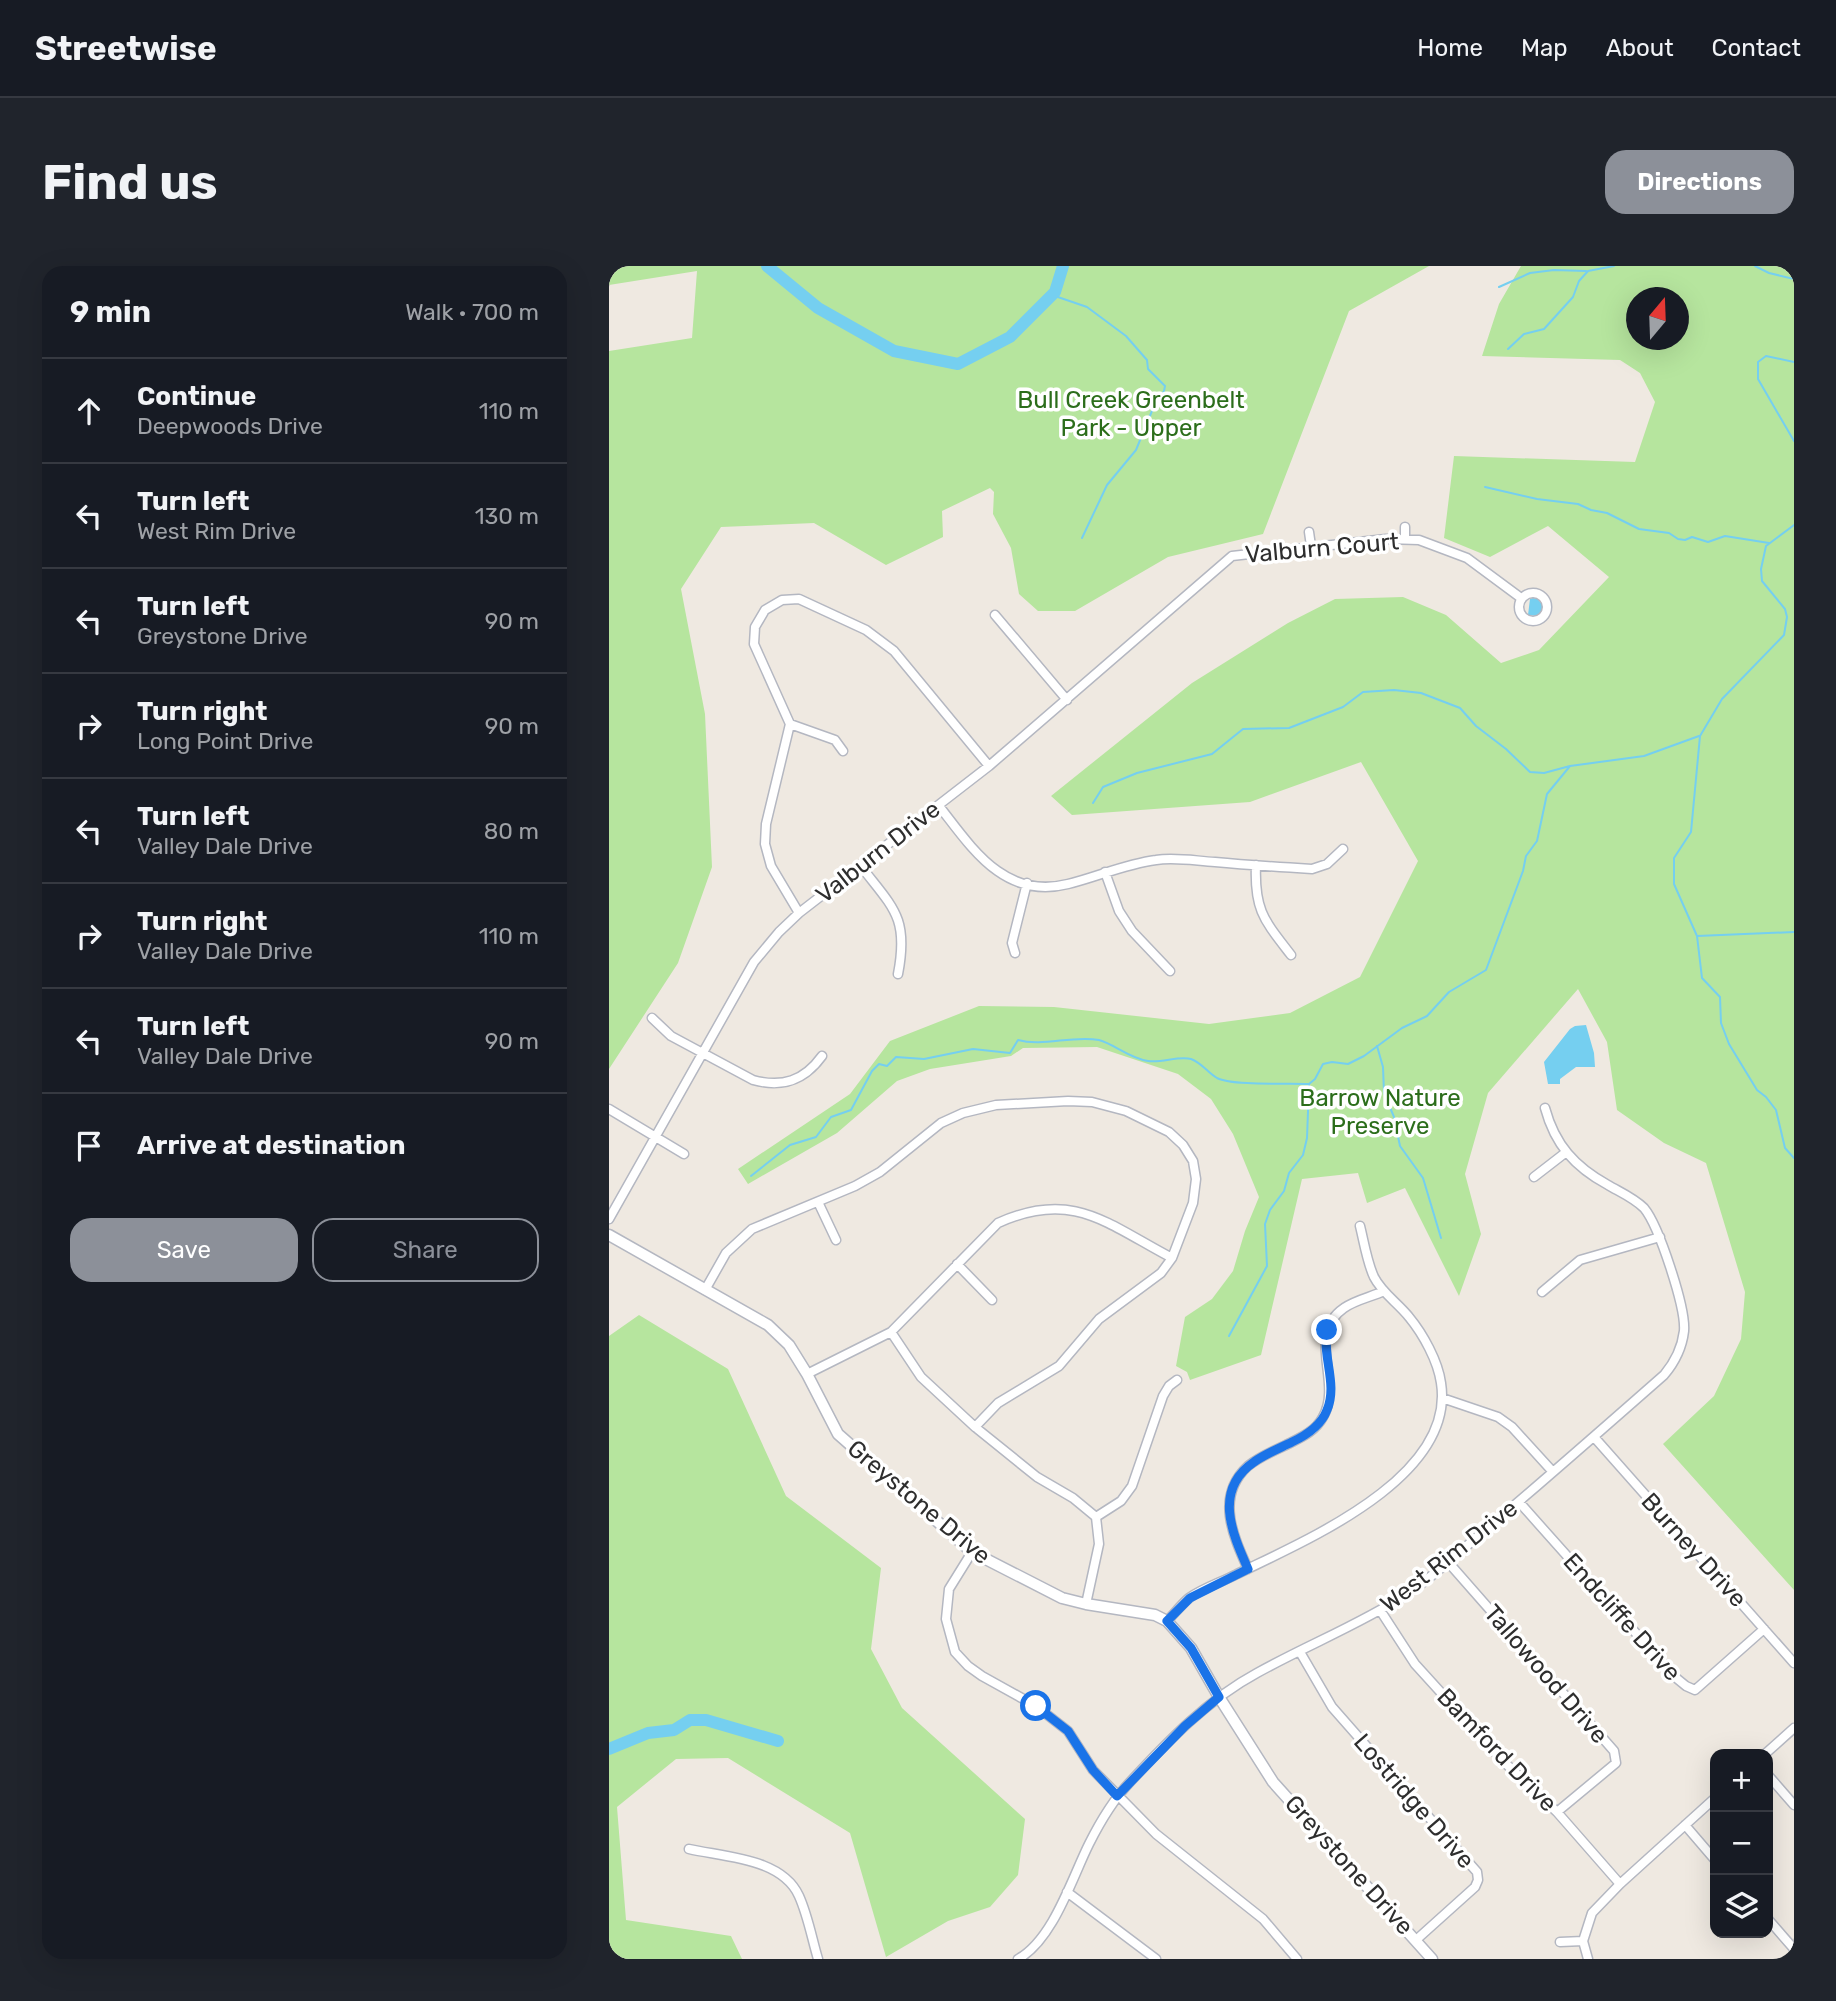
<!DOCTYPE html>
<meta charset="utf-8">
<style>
:root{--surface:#171b24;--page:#20242c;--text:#f1f3f6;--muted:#9ea1a6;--line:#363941;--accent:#8c9099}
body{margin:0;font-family:Rubik,sans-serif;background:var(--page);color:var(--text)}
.controls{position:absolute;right:21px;bottom:21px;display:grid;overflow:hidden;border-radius:14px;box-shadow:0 7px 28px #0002}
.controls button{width:63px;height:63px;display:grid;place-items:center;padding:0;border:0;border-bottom:2px solid var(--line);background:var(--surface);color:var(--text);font:35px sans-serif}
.compass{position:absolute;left:1017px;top:21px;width:63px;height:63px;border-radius:50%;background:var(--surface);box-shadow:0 7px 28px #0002;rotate:19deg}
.stop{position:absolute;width:21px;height:21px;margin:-16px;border:5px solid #1a73e8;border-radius:50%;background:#fff}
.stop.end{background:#1a73e8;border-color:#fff;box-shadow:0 2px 7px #0008}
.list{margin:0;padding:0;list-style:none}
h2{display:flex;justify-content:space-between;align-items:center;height:91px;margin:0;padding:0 28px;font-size:30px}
h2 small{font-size:23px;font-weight:400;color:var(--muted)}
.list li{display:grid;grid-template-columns:46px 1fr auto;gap:21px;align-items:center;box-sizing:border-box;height:105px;padding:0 28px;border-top:2px solid var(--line)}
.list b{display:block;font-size:26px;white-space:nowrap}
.list p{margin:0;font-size:23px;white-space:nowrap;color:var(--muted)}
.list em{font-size:23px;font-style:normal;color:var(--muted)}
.actions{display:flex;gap:14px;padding:21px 28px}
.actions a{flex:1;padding:16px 0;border:2px solid var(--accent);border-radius:21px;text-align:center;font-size:24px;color:var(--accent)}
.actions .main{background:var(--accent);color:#fff}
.icon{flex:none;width:38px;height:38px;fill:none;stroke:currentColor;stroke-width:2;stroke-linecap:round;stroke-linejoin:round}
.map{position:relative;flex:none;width:1185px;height:1693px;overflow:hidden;border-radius:21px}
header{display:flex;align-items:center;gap:42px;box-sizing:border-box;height:98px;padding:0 35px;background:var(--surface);border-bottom:2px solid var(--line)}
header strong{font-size:33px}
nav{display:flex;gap:38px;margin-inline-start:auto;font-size:24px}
.intro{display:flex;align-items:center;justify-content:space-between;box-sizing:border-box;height:168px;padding:0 42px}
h1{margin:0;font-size:49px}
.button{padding:18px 32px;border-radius:21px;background:var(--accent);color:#fff;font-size:24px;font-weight:700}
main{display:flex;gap:42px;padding:0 42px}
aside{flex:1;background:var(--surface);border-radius:21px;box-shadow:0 7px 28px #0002}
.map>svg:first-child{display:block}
.green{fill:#b6e59e;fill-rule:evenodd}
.water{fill:#75cff0}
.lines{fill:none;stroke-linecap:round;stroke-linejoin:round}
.stream{stroke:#75cff0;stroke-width:2}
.river{stroke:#75cff0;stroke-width:12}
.minor-casing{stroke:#b4b7c1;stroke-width:11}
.tertiary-casing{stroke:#b4b7c1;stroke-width:13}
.minor{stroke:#fff;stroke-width:8}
.tertiary{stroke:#fff;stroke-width:10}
.route{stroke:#1a73e8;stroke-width:9}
.labels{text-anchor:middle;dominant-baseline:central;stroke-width:7;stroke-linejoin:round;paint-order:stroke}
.park-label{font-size:24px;fill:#2c6e1b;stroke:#fff}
.street-label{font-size:24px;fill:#2e2e2e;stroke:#fff}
</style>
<header>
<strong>Streetwise</strong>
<nav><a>Home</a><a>Map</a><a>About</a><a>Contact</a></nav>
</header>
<div class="intro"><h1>Find us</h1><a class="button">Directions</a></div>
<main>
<aside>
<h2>9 min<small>Walk · 700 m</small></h2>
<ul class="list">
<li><svg class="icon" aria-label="ahead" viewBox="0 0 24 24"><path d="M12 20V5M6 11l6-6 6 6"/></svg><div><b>Continue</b><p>Deepwoods Drive</p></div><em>110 m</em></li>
<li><svg class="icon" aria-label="left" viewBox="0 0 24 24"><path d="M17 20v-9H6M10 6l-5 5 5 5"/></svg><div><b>Turn left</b><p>West Rim Drive</p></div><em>130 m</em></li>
<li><svg class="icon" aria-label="left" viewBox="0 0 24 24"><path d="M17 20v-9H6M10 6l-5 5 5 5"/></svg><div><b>Turn left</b><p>Greystone Drive</p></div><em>90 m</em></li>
<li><svg class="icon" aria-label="right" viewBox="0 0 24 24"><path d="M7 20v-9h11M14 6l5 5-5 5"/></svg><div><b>Turn right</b><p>Long Point Drive</p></div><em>90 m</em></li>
<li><svg class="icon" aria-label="left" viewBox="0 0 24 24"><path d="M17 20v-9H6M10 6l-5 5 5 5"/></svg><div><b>Turn left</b><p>Valley Dale Drive</p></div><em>80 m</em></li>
<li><svg class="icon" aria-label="right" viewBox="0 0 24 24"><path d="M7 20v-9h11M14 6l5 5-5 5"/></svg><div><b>Turn right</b><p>Valley Dale Drive</p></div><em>110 m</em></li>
<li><svg class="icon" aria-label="left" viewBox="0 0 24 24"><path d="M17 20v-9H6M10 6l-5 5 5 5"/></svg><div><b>Turn left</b><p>Valley Dale Drive</p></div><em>90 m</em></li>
<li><svg class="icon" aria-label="arrive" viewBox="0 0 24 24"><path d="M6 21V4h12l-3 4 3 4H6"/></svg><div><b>Arrive at destination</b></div></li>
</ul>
<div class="actions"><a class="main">Save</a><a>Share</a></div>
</aside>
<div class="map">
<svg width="1185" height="1693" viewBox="0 0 1185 1693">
<rect width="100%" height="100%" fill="#efe9e1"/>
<path class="green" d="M0,0H820L740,45L654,268L559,291L466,345H429L410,328L402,282L384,248L385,226L381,222L333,245L334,271L277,299L205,257L112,261L72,323L96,448L103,601L69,697L0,803V85L83,72L88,5L0,19Z
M912,0H1185V1324L1054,1178L1105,1130L1132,1073L1136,1026L1097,897L1055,877L1008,844L998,776L969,723L879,827L856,908L872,968L850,1030L796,922L758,937L749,907L693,913L652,1089L581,1114L578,1106L567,1100L576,1051L603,1033L624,1005L636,965L650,931L624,868L602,833L569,808L488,781L414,782L402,790L321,803L288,815L228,867L139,918L129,903L241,828L281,775L370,740L445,741L600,758L681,747L751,711L809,595L752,496L641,536L463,549L442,530L583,417L679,357L726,333L794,331L837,349L892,397L930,384L1000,311L939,260L881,291L835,272L845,190L1026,196L1046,136L1031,107L1011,94L873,90L890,38ZM1028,32H1070V74H1028Z
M30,1049L119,1103L177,1230L272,1302L262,1383L293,1442L416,1553L409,1609L381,1641L339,1655L277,1691L241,1567L119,1492L67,1493L8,1541L17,1654L122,1670L133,1693H0V1070Z"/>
<path class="water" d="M924,332L929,333L934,340L933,346L928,350L919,349L921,333Z
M977,759L985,787L986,801H967L951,813V818H939L935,796L961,763L966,760Z"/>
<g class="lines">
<path class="stream" d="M1146,0L1160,7L1185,13
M890,21L921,7L945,4L977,5
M443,29L478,41L517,70L538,94L539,103L556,120L555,125L545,140L527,184L498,219L473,272
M899,83L915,68L935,63L964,31L970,15L979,5L1005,0
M1185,96L1157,90L1149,96V113L1185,175
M876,221L928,233L969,238L982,244L998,247L1030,263L1060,267L1069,273L1076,274L1083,271L1099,276L1116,270L1160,277
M1185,259L1157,280L1152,303L1153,315L1176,343L1178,351L1175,369L1113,433L1091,470L1082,566L1065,592V618L1088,670L1093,712L1111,731L1112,757L1120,778L1148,824L1157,831L1167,844L1176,882L1185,892
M484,537L494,521L528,507L603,488L634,463L680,462L734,441L754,426L785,424L812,427L851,442L867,460L897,483L921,506L935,507L961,500L1035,490L1090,470
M1088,670L1185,666
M768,780L774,801L775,827L785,851L791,880L814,912L832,972
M142,910L181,879L207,871L222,851L242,844L263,805L270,798L278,800L287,791L315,793L364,783L401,787L409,774C434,781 463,769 490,774C505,778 520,792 539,795C553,797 569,790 582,793C593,797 599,807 608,812C624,820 680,817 700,818L706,813L714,798L723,796L739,798L755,790L793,762L818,750L840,726L877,704L914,605L917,590L928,575L938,528L961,500
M620,1070L658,1000L656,958L661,944L675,925L680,907L694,889L698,872L700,819"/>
<path class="river" d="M158,0L209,42L285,85L349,98L401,71L446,26L454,0
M0,1483L39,1467L65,1464L81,1454H97L169,1475"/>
<g class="minor-casing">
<path id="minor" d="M796,261V273
M700,266L702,280
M910 341a14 14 0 1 1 28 0a14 14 0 1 1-28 0Z
M386,349L458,434
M181,458L226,474L234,485
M330,540C363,582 395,634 459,618C488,611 516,598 547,594C566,591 587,595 606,596C638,599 670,601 703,603L718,598L734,583
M251,599C284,642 300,651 289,708
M647,599C645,645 656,655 682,689
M496,606L510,645L523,665L561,705
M190,647L162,600L156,578L157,558L181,458L145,378L146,361L156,344L173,334L190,333L257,364L285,385L380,500
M406,687L403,677L418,617
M43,752L62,770L144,814C173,822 195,815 213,790
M0,843L75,888
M925,911L956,887
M209,936L227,974
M0,953L145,696L170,666L190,647L380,500L623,290L777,273L810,274L858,292L912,332
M348,998L383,1034
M96,1024L117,987L143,963L246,920L271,906L332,857L354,847L387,839L459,835L483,836L517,845L560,866L574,879L584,895L587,913L584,937L563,992L552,1007L490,1053L450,1100L389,1137L366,1161
M933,1026L971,994L1051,971
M282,1066L312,1111L366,1161L428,1211L464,1232L487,1251L490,1278L477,1338
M198,1108L282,1066L389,957C464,923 498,958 563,992
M833,1132L889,1151L903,1161L944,1206
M985,1171L1185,1397
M910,1236L1066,1411L1077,1420L1086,1424L1155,1363
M487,1251L512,1235L523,1220L554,1130L560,1120L568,1114
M363,1286L340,1323L337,1353L346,1386L359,1400L373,1410L427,1440L459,1465L484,1504L547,1568L654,1653L688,1693
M839,1296L1005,1485L1007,1497L948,1546
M639,1303C624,1270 606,1230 639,1200C650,1191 664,1185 677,1179C691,1172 706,1166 714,1151C734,1116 696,1069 735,1042C746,1034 762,1031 775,1025
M771,1344L806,1398L895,1496L948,1546L1011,1618
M558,1355C565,1348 572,1339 580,1332C594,1322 613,1316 628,1308C695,1275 847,1212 832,1117C829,1095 814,1068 800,1051C789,1037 773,1027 765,1011C758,996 755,976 751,960
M691,1386L723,1441L868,1606L869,1614L866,1621L807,1674
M1156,1488L1185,1462
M1159,1509L1185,1539
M1076,1559L1106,1594
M80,1583C115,1591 173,1592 190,1630C199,1650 203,1673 209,1693
M458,1626L547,1693
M1159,1653L1185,1683
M951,1676L974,1675
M409,1693C444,1674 463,1612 480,1578C491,1556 504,1534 521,1516C559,1475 598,1434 648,1407C698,1379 750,1359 798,1328C827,1309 853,1283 880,1261C939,1211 997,1160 1055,1109C1066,1096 1073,1082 1075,1065C1077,1042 1050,960 1035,942C1025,932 1011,926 999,919C966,901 946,879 936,842
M979,1693L974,1675L983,1647L1011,1618L1106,1532"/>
</g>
<g class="tertiary-casing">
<path id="tertiary" d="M0,969L159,1059L180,1079L198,1108L229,1168L363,1286L453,1332L477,1338L546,1349L558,1355L582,1382L610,1431L664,1516L823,1693"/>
</g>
<use href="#minor" class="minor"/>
<use href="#tertiary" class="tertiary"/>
</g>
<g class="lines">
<path class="route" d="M427,1440L459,1465L484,1504L508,1530L576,1460L610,1431L582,1382L558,1355L581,1332L639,1303C623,1267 604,1224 645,1196C656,1188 671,1182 683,1176C698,1169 712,1160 718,1144C729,1118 713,1091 718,1064"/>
</g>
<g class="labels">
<g class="park-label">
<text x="522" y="134">Bull Creek Greenbelt<tspan x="522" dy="28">Park - Upper</tspan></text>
<text x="771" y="832">Barrow Nature<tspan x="771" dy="28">Preserve</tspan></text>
</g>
<g class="street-label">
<text transform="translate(713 282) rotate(-5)">Valburn Court</text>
<text transform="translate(269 586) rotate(-38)">Valburn Drive</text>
<text transform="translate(310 1236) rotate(40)">Greystone Drive</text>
<text transform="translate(1085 1284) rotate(48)">Burney Drive</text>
<text transform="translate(840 1290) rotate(-38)">West Rim Drive</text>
<text transform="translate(1013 1351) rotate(48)">Endcliffe Drive</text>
<text transform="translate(937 1408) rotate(49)">Tallowood Drive</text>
<text transform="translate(888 1484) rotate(46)">Bamford Drive</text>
<text transform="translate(805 1535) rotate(49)">Lostridge Drive</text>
<text transform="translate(740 1599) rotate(48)">Greystone Drive</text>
</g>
</g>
</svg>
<div class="controls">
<button>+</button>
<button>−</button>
<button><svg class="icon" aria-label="layers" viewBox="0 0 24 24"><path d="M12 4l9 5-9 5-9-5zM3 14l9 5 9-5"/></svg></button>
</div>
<svg class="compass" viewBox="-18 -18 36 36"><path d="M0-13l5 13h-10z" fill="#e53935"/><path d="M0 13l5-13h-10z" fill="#9ea1a6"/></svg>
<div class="stop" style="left:427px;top:1440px"></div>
<div class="stop end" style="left:718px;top:1064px"></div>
</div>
</main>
